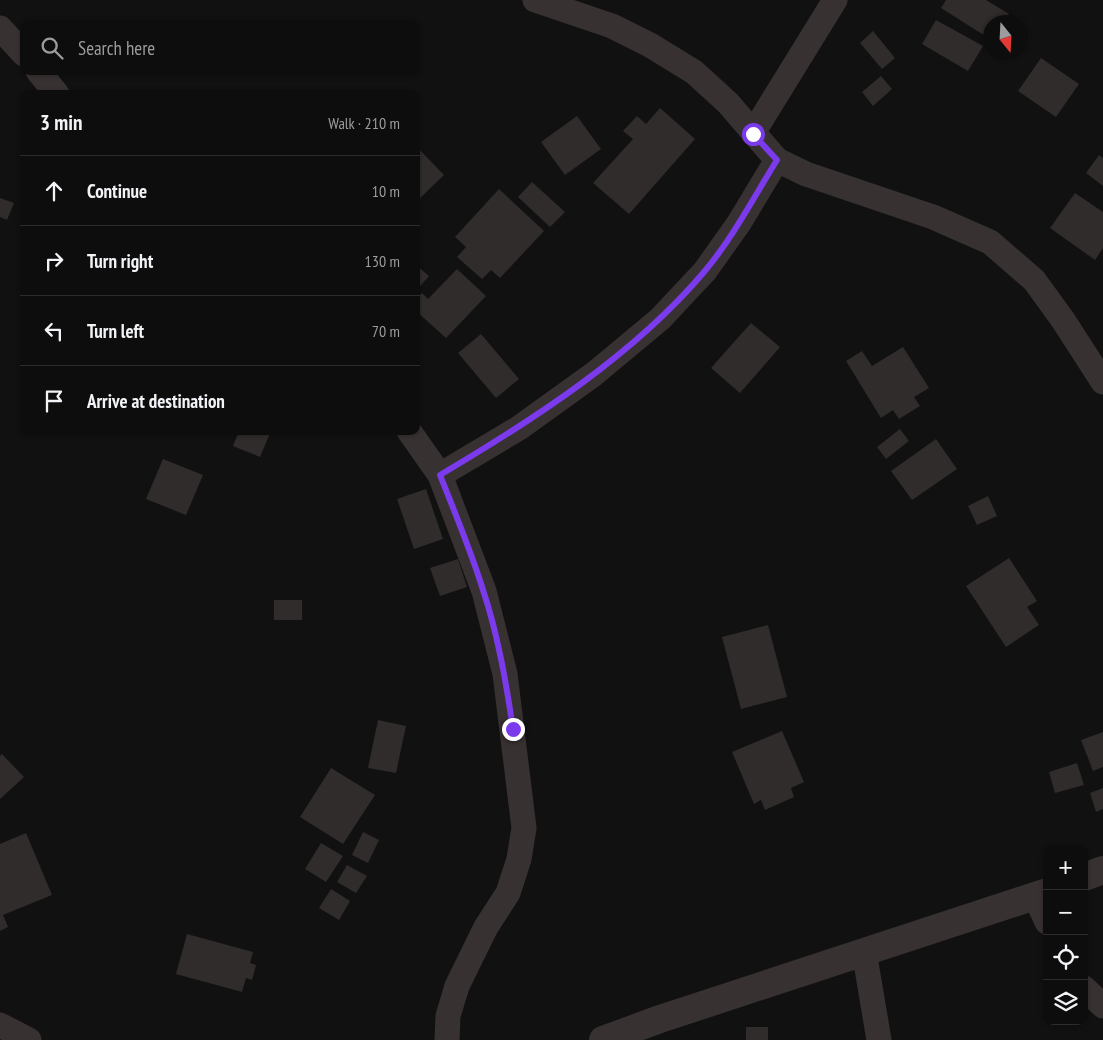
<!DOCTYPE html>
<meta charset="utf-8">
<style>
:root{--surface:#0e0d0d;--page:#1c1b1b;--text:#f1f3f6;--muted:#9b9c9d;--line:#2e2d2e}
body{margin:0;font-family:"PT Sans Narrow",sans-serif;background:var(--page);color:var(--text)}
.controls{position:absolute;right:15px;bottom:15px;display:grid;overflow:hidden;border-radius:10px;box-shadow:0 1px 4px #0004}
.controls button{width:45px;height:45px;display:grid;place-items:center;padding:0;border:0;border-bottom:1px solid var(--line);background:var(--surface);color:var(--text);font:25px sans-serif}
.compass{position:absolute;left:983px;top:15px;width:45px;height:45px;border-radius:50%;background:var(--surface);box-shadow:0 1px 4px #0004;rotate:162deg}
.stop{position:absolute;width:15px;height:15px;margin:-11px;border:4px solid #7c3aed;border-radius:50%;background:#fff}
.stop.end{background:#7c3aed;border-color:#fff;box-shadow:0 1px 5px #0008}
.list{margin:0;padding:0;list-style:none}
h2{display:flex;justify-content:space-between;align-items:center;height:65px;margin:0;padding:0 20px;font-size:21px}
h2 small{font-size:16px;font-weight:400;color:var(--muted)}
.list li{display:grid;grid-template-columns:32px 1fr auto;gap:15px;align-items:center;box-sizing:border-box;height:70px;padding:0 20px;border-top:1px solid var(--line)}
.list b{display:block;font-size:19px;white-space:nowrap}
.list em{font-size:16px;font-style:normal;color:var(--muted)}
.icon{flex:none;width:28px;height:28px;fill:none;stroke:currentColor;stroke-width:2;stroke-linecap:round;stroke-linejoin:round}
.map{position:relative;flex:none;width:1103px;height:1040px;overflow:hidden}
.search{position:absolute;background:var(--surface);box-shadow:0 1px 4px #0004;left:20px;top:20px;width:400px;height:55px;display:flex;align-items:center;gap:12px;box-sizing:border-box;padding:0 18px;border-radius:10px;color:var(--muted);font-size:19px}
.panel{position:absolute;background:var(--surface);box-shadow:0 1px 4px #0004;left:20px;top:90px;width:400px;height:345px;border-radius:10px}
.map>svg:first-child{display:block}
.building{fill:#2f2c2b}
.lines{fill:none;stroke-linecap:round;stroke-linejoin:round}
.minor{stroke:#383132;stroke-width:25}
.tertiary{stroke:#383132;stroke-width:28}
.route{stroke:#7c3aed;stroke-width:6}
</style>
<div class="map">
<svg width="1103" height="1040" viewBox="0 0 1103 1040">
<rect width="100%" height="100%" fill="#121111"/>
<path class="building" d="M946,0H986L1009,14L1004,22H990V39L941,8Z
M936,20L983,46L968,71L922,44Z
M873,31L895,58L882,69L860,43Z
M1041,58L1079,84L1056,117L1018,91Z
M881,76L892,89L873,106L862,92Z
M660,108L695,139L629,214L593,183L633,139L623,131L637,116L646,124Z
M577,116L601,149L565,175L541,142Z
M416,146L444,175L416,202Z
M1099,155L1103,158V186L1086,173Z
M532,182L565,212L550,227L518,197Z
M499,189L544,231L500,278L491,270L482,279L457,257L466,247L455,237Z
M1075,193L1103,212V248L1095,260L1050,228Z
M0,198L14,203L7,220L0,217Z
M416,265L429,276L416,291Z
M457,269L486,296L446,338L416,311V299L422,293L428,299Z
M751,323L780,347L740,393L711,368Z
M481,334L519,379L496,398L458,353Z
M903,347L929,388L914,397L920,406L899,419L893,410L881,418L846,361L862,351L872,366Z
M900,429L909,441L886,459L877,447Z
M239,431H271L260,457L233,446Z
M936,439L957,469L912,500L891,471Z
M163,459L203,475L186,515L146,499Z
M426,489L443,539L414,549L397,499Z
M988,496L997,516L977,525L968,506Z
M1009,558L1037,601L1027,607L1039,625L1006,647L966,586Z
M458,559L467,587L440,596L430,568Z
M274,600H302V620H274Z
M768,625L787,697L741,709L722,637Z
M378,720L406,726L396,773L368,768Z
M782,731L804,782L791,788L794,797L765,810L761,800L754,804L732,752Z
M1103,732V767L1093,771L1081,740Z
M2,754L24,777L0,799V756Z
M1077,763L1084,785L1055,793L1049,772Z
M331,768L375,795L343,844L300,817Z
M1103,788V809L1096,812L1090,793Z
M363,832L379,840L368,863L352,855Z
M26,833L52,895L3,915L8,927L0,931V844Z
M321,843L343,856L326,882L305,869Z
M347,865L367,876L356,893L337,882Z
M331,889L350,901L339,920L319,908Z
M187,934L253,952L250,963L256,965L252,980L246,978L242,992L176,974Z
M746,1027H768V1040H746Z"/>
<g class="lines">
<path class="minor" d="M535,0L612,26L650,45L694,72L728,103L777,160L806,174L933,217L990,242L1034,280L1063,320L1103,382
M0,28L24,54
M38,71L57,94
M753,133L835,0
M409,431L440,475L484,591L505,674L524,828L519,859L508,893L486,927L457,986L448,1016L447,1040
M440,475L519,428L594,374L660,319L705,271L739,223L777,160
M1035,896L1047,922
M864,951L879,1040
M1084,988L1103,1006
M0,1025L29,1040"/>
<path class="tertiary" d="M1084,877L1103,870
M603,1040L660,1019L1047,892"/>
</g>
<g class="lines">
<path class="route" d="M513,729C506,682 498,635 483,590C471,551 455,513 440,475C533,420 634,355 704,272C732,239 754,197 777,160L753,134"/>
</g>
</svg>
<div class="controls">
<button>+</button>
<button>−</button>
<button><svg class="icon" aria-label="locate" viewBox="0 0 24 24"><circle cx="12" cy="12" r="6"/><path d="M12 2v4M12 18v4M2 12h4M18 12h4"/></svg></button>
<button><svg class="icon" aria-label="layers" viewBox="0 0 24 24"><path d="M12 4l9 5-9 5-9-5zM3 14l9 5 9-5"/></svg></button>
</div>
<svg class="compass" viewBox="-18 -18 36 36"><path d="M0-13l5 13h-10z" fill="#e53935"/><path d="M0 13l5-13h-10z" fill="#9b9c9d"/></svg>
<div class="stop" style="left:753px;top:134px"></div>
<div class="stop end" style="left:513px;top:729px"></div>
<div class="search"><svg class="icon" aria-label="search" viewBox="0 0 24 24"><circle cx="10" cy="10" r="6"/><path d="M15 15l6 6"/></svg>Search here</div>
<section class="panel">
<h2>3 min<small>Walk · 210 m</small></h2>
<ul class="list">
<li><svg class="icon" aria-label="ahead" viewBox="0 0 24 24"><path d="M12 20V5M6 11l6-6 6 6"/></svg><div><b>Continue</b></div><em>10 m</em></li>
<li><svg class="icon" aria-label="right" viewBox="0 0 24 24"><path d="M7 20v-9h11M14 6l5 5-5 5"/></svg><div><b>Turn right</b></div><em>130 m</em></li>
<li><svg class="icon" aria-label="left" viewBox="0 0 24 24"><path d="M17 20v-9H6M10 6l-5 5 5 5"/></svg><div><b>Turn left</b></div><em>70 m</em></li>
<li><svg class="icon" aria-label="arrive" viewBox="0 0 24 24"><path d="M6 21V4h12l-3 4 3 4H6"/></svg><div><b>Arrive at destination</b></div></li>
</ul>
</section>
</div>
